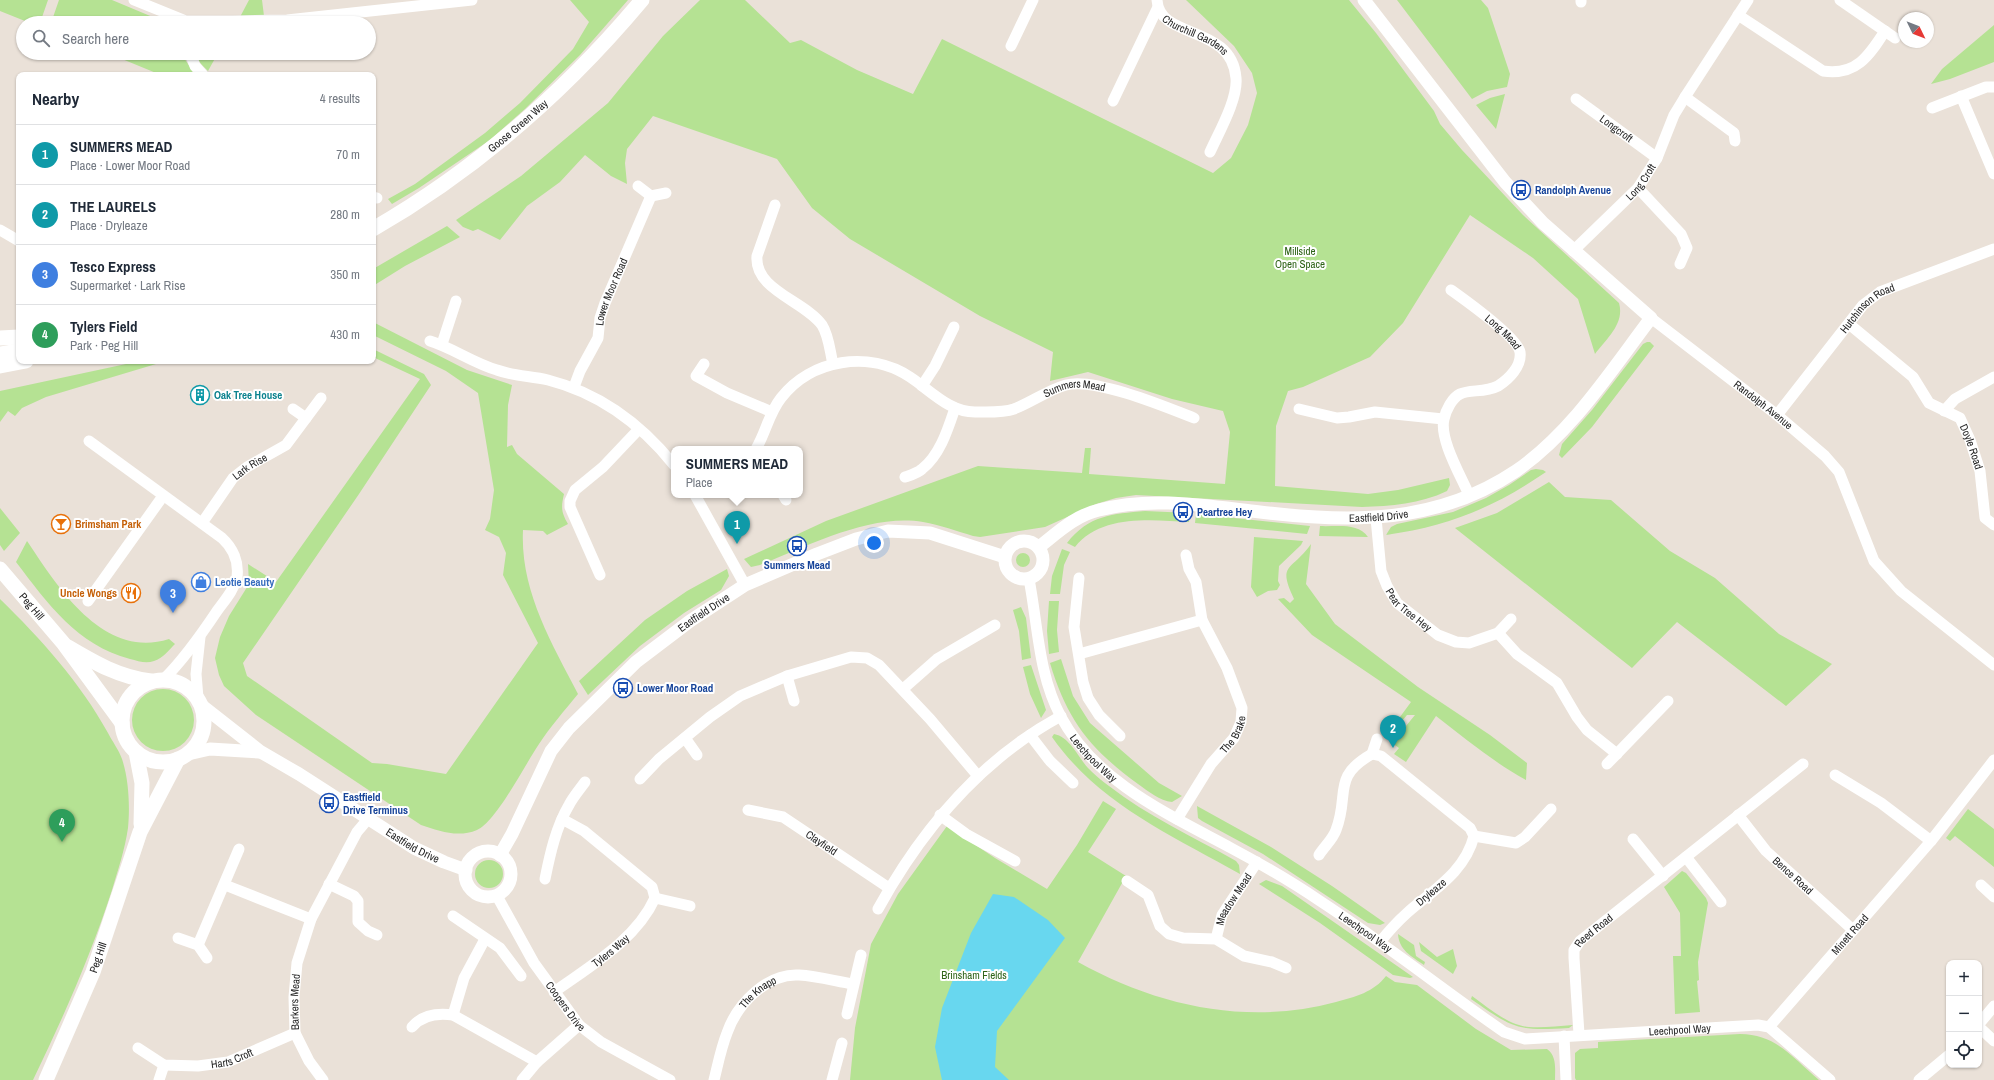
<!DOCTYPE html>
<meta charset="utf-8">
<style>
:root{--surface:#fff;--page:#f6f6f7;--text:#1f2937;--muted:#747a83;--line:#e0e1e3;--accent:#1a73e8}
body{margin:0;font-family:"Archivo Narrow",sans-serif;background:var(--page);color:var(--text)}
.controls{position:absolute;right:12px;bottom:12px;display:grid;overflow:hidden;border-radius:8px;box-shadow:0 1px 3px #0004}
.controls button{width:36px;height:36px;display:grid;place-items:center;padding:0;border:0;border-bottom:1px solid var(--line);background:var(--surface);color:var(--text);font:20px sans-serif}
.compass{position:absolute;left:1898px;top:12px;width:36px;height:36px;border-radius:50%;background:var(--surface);box-shadow:0 1px 3px #0004;rotate:133deg}
.you{position:absolute;left:874px;top:543px;width:14px;height:14px;margin:-10px;border:3px solid #fff;border-radius:50%;background:#1a73e8;box-shadow:0 0 0 6px #1a73e833}
.badge{display:grid;place-items:center;width:26px;height:26px;border-radius:50%;background:var(--accent);color:#fff;font-size:13px;font-weight:700}
.pin{position:absolute;translate:-50% -33px;filter:drop-shadow(0 1px 2px #0008)}
.pin::after{content:'';position:absolute;top:21px;width:14px;height:12px;background:inherit;clip-path:polygon(0 0,100% 0,50% 100%)}
.popup{position:absolute;left:671px;top:446px;width:132px;height:52px;box-sizing:border-box;display:grid;place-content:center;border-radius:8px;background:var(--surface);filter:drop-shadow(0 1px 3px #0005);font-size:13px;white-space:nowrap;color:var(--muted)}
.popup b{font-size:15px;color:var(--text)}
.popup::after{content:'';position:absolute;left:50%;top:100%;margin-left:-8px;border:8px solid transparent;border-top-color:var(--surface)}
.list{margin:0;padding:0;list-style:none}
h2{display:flex;justify-content:space-between;align-items:center;height:52px;margin:0;padding:0 16px;font-size:17px}
h2 small{font-size:13px;font-weight:400;color:var(--muted)}
.list li{display:grid;grid-template-columns:26px 1fr auto;gap:12px;align-items:center;box-sizing:border-box;height:60px;padding:0 16px;border-top:1px solid var(--line)}
.list b{display:block;font-size:15px;white-space:nowrap}
.list p{margin:0;font-size:13px;white-space:nowrap;color:var(--muted)}
.list em{font-size:13px;font-style:normal;color:var(--muted)}
.icon{flex:none;width:22px;height:22px;fill:none;stroke:currentColor;stroke-width:2;stroke-linecap:round;stroke-linejoin:round}
.map{position:relative;flex:none;width:1994px;height:1080px;overflow:hidden}
.search{position:absolute;background:var(--surface);box-shadow:0 1px 3px #0004;left:16px;top:16px;width:360px;height:44px;display:flex;align-items:center;gap:10px;box-sizing:border-box;padding:0 14px;border-radius:22px;color:var(--muted);font-size:15px}
.panel{position:absolute;background:var(--surface);box-shadow:0 1px 3px #0004;left:16px;top:72px;width:360px;height:292px;border-radius:8px}
.map>svg:first-child{display:block}
.green{fill:#b5e293}
.water{fill:#68d7ef}
.lines{fill:none;stroke-linecap:round;stroke-linejoin:round}
.minor{stroke:#fff;stroke-width:11}
.tertiary{stroke:#fff;stroke-width:13}
.secondary{stroke:#fff;stroke-width:15}
.labels{text-anchor:middle;dominant-baseline:central;stroke-width:4;stroke-linejoin:round;paint-order:stroke}
.street-label{font-size:11px;fill:#272727;stroke:#fff}
.transit-label{font-size:11px;font-weight:bold;fill:#164399;stroke:#fff;text-anchor:start}
.park-label{font-size:11px;fill:#2e6318;stroke:#fff}
.culture-label{font-size:11px;font-weight:bold;fill:#0d838f;stroke:#fff;text-anchor:start}
.food-label{font-size:11px;font-weight:bold;fill:#c56008;stroke:#fff;text-anchor:start}
.shop-label{font-size:11px;font-weight:bold;fill:#366cbe;stroke:#fff;text-anchor:start}
</style>
<div class="map">
<svg width="1994" height="1080" viewBox="0 0 1994 1080">
<rect width="100%" height="100%" fill="#eae1d8"/>
<path class="green" d="M0,0H48L40,23H30L0,11Z
M59,0H112L167,23H51Z
M249,0H262L264,16L240,17Z
M570,0H628L580,55L525,109L490,140L419,188L392,204L388,199L415,184L485,133L520,103L573,49L589,22Z
M700,0H745L790,43L801,40L857,70L913,94L942,39L1213,173L1231,158L1248,125L1257,93L1252,73L1234,46L1186,0H1349L1376,33L1434,111L1440,124L1462,150L1523,215L1619,303C1625,324 1606,339 1595,354L1578,299L1533,258L1470,215L1403,323L1370,357L1303,387L1288,391L1276,426L1275,486L1368,494L1398,490L1449,478L1450,485L1447,491C1420,504 1391,506 1362,507L1136,495L1116,498L1096,504L1045,527L980,537L973,536C957,531 940,525 923,522C871,513 807,546 760,565L751,567L744,559L826,521L978,466L1082,473L1085,448H1091L1089,474L1225,484L1230,432L1223,411L1172,399L1088,372L1050,381L1053,352L980,316L850,239L812,208L777,159L653,116L627,149L625,163L627,184L611,176L585,155L560,182L527,206L500,240L478,229L473,231L463,227L456,220L521,176L608,103L663,36Z
M1397,0H1481L1488,8L1510,74L1507,87L1487,91L1472,99Z
M1994,25V62L1950,79L1931,84L1942,69Z
M131,53H181L195,75H161L122,59L124,55Z
M194,53H218L208,71L201,64Z
M1505,94L1496,129L1476,105L1490,98Z
M447,226L460,237L405,266L373,286V269Z
M373,322L467,370L512,385L508,405L507,447L512,445L517,454L564,494C561,507 561,512 568,524L547,535L543,531L523,530C520,590 551,642 578,694C565,710 550,727 539,744C526,763 496,822 477,830C458,838 439,831 421,825L256,715L224,686L219,675L215,658L220,637L229,616L249,584L248,564L276,582L420,379L373,357V349L424,374L431,385L359,494L243,663L247,676L372,763L387,764L446,774L538,643L503,575L506,553L499,537L485,530L490,519L494,490L478,393L446,371L373,335Z
M1647,342H1650L1654,346L1592,427L1562,458L1559,455L1562,444L1592,410L1643,344Z
M140,361H166L46,397L22,408L15,416L8,411L0,422V391Z
M1536,469L1543,470L1546,472C1493,508 1449,526 1386,535L1391,527L1397,524L1453,512L1486,498L1509,485L1531,470Z
M1549,482L1565,497L1611,500L1670,551L1715,578L1779,634L1832,664L1786,706L1677,622L1632,668L1455,528L1497,513Z
M0,508L20,533L4,551L0,545Z
M1145,511L1190,513L1189,522C1152,520 1101,514 1075,547L1067,543C1089,515 1112,514 1145,511Z
M1196,514L1310,526L1307,534L1195,523Z
M1320,526C1336,527 1358,522 1368,537L1319,536Z
M1254,537L1303,541L1301,545L1279,566L1278,581L1280,585L1277,590L1268,591L1257,597L1251,587Z
M27,541C58,587 103,660 169,639L175,644C169,650 163,658 154,661C146,664 138,661 130,659C77,645 48,604 16,562Z
M1311,544L1306,584L1335,624L1418,687L1490,735L1527,763L1526,780C1493,762 1466,739 1436,716L1406,762L1394,754L1399,748L1392,743L1415,715H1407L1392,733L1389,735V732L1411,702L1312,635L1278,599L1284,598L1290,603L1294,599C1277,563 1291,572 1311,544Z
M1062,549L1070,552L1064,565L1060,594H1050L1052,576Z
M1016 560a7 7 0 1 1 14 0a7 7 0 1 1-14 0Z
M727,569L729,576L721,590L684,613L640,646L588,695L579,681L645,620L687,591Z
M0,599C41,639 80,682 108,733C112,741 119,750 122,759C129,780 130,807 128,828C125,849 118,870 112,890C91,955 63,1018 33,1080H0Z
M1049,601H1059L1057,630L1059,652L1049,654L1047,631Z
M1021,607L1026,618L1031,658L1022,660L1019,631L1013,610Z
M1061,659L1073,696L1090,723L1159,783L1182,796L1172,802C1160,801 1148,791 1138,784C1090,749 1067,720 1050,663Z
M1031,665L1046,710L1041,718L1030,694L1023,667Z
M132 720a31 31 0 1 1 62 0a31 31 0 1 1-62 0Z
M1054,734C1070,737 1078,757 1088,768C1094,774 1102,781 1109,786C1147,816 1194,837 1236,861L1239,865L1240,874C1171,835 1099,804 1052,737Z
M1103,801L1116,809L1088,852L1126,876L1078,962C1157,1006 1247,1026 1336,1002C1355,997 1374,992 1386,976L1395,982L1417,985L1476,1029L1511,1050L1547,1049C1557,1056 1555,1069 1555,1080H850L855,1028L871,944L898,894L947,826L995,858L1047,889L1077,845Z
M1197,806L1271,847L1332,886L1385,923L1380,925L1368,923L1263,854L1202,821L1198,818Z
M1968,809L1994,829V867L1955,836L1950,841L1946,838Z
M475 874a14 14 0 1 1 28 0a14 14 0 1 1-28 0Z
M1682,871L1686,873L1706,898L1708,903L1698,962L1699,980L1697,981L1700,1012L1675,1014L1673,956H1681L1680,913L1664,887Z
M1266,880L1282,886L1413,977L1410,978L1393,975L1320,923L1259,884Z
M1398,934L1414,945L1416,956L1425,962L1424,965C1411,956 1399,950 1398,934Z
M1419,942L1437,957L1453,949L1457,966L1453,974L1421,951Z
M1472,996C1489,1008 1507,1025 1529,1027C1543,1028 1558,1026 1573,1025L1569,1028C1517,1031 1514,1029 1471,999Z
M1740,1034C1776,1034 1793,1058 1819,1080H1576L1575,1078V1053L1580,1049L1598,1048V1042Z"/>
<path class="water" d="M993,894L1014,897L1048,920L1065,938L997,1031L995,1067L1009,1080H942L935,1047L942,1008L971,933Z"/>
<g class="lines">
<g class="minor">
<path d="M134,0L186,21H232L287,20L472,0"/>
<path id="s1" d="M1157,0C1159,40 1232,24 1236,78C1238,99 1219,132 1210,152"/>
<path d="M1581,0V2"/>
<path d="M1840,0L1895,38"/>
<path d="M1738,15L1823,71C1856,76 1869,56 1885,31"/>
<path d="M1011,46L1033,0"/>
<path d="M190,53L195,66L203,75"/>
<path d="M1961,96L1994,174"/>
<path d="M1685,97L1734,133L1735,141"/>
<path id="s2" d="M1576,99L1657,158"/>
<path d="M1113,101L1157,9"/>
<path d="M1932,108L1986,87H1994"/>
<path d="M638,186L651,196L666,193"/>
<path d="M1638,188L1681,234L1687,248L1680,264"/>
<path d="M373,197L377,198"/>
<path d="M775,205L757,256C754,290 805,301 822,325C829,336 830,352 833,364"/>
<path d="M0,230L19,241"/>
<path id="s3" d="M1573,251L1638,188L1657,158L1674,115L1685,97L1748,0"/>
<path id="s4" d="M1451,290C1465,300 1517,337 1520,352C1522,366 1509,379 1498,386C1484,393 1470,389 1460,394C1452,398 1446,410 1444,419C1439,439 1461,476 1469,495"/>
<path id="s5" d="M1651,318L1777,415L1825,456L1839,472L1874,561L1901,591L1994,665"/>
<path id="s6" d="M1849,324L1913,377L1929,403L1960,418L1970,440L1980,471L1985,518L1994,525"/>
<path d="M430,341C453,348 473,363 497,370C513,376 531,376 548,380C599,393 641,424 674,465"/>
<path d="M442,344L456,301"/>
<path d="M704,364L696,376L727,393L772,412"/>
<path d="M922,386L935,366L954,327"/>
<path id="s7" d="M574,387L580,371L598,338L600,318L605,303L651,196"/>
<path d="M293,409L306,418"/>
<path d="M1299,409L1337,418L1349,417L1375,412L1443,419"/>
<path d="M1944,411L1955,399L1994,377"/>
<path id="s8" d="M1777,415L1863,305L1880,292L1994,249"/>
<path d="M89,441L222,538C233,548 239,562 237,577C234,590 225,600 217,611C201,635 185,658 164,679"/>
<path id="s9" d="M756,449C766,432 769,413 781,398C811,359 869,350 910,377C930,390 949,412 975,412C987,412 1003,413 1014,409C1032,402 1048,390 1066,385C1094,377 1166,407 1194,418"/>
<path d="M905,477C911,475 918,473 922,469C940,455 948,429 955,408"/>
<path d="M695,495L745,585"/>
<path d="M783,495L786,500"/>
<path id="s10" d="M1376,518L1381,571L1387,586L1397,603L1438,635L1456,642L1469,643L1498,633L1511,619"/>
<path id="s11" d="M202,523L233,478L247,467L286,445L321,398"/>
<path d="M600,575L570,507V501L575,490L603,467L639,429"/>
<path d="M1079,578L1074,627L1083,682L1088,698L1099,715L1120,736"/>
<path id="s12" d="M1029,579C1038,625 1038,674 1061,717C1096,782 1168,814 1231,848C1261,864 1292,882 1320,901C1383,942 1442,989 1504,1032L1525,1039L1758,1025L1769,1027L1830,1080"/>
<path d="M88,601L163,496"/>
<path d="M1498,633L1517,654L1557,683L1577,717L1587,730L1617,754"/>
<path d="M1079,654L1202,620"/>
<path d="M787,676L794,701"/>
<path d="M903,689L937,659L995,625"/>
<path d="M198,698L196,674L200,637"/>
<path d="M1030,735L1050,761L1073,783"/>
<path d="M685,738L697,755"/>
<path d="M1372,754L1381,756L1470,828L1474,836C1465,872 1433,890 1407,913C1397,922 1388,932 1380,942"/>
<path d="M1607,764L1668,701"/>
<path d="M1835,775L1881,803L1931,841"/>
<path d="M640,779L659,759L710,717L740,696L787,676L851,657L867,658L879,665L930,719L978,776"/>
<path id="s13" d="M748,810L783,817L889,888"/>
<path d="M940,815L966,834L1015,861"/>
<path id="s14" d="M1738,815L1766,851L1853,930"/>
<path id="s15" d="M1177,819L1211,764L1234,738L1241,722L1242,708L1227,668L1202,620L1196,582L1189,569L1186,555"/>
<path d="M1474,836L1516,843L1525,837L1551,809"/>
<path d="M1633,839L1663,876"/>
<path d="M1319,855C1324,847 1333,839 1336,830C1350,794 1331,777 1372,754L1377,739"/>
<path d="M1686,857L1721,902"/>
<path d="M545,879C550,854 556,827 569,805C573,797 580,789 585,782"/>
<path d="M1127,881L1148,895L1160,926L1169,934L1183,938L1216,939L1244,956L1272,962L1286,968"/>
<path d="M329,884L354,896L358,901V922L368,931L377,935"/>
<path d="M225,885L311,919"/>
<path d="M1981,885L1994,897"/>
<path id="s16" d="M497,896L534,963L579,1025L601,1042L670,1080"/>
<path d="M655,898L690,906"/>
<path d="M878,909C922,829 980,760 1061,716"/>
<path d="M453,916L500,948L521,976"/>
<path d="M178,938L198,945L207,958"/>
<path id="s17" d="M1216,939L1222,915L1257,862"/>
<path d="M198,945L239,849"/>
<path id="s18" d="M554,992C590,966 636,940 655,898L652,887L584,831L562,819"/>
<path d="M847,1014L861,955"/>
<path d="M453,1015L464,978L485,939"/>
<path d="M1979,1024L1994,1006"/>
<path d="M412,1027C422,1015 438,1013 453,1015L537,1062"/>
<path id="s19" d="M1769,1027L1931,841L1994,760"/>
<path d="M1979,1027L1994,1041"/>
<path id="s20" d="M1579,1034L1574,958V950L1580,941L1803,764"/>
<path d="M1564,1036L1566,1080"/>
<path id="s21" d="M138,1048L164,1065L198,1066L228,1062L295,1033"/>
<path d="M159,1080L164,1065"/>
<path id="s22" d="M323,1080L309,1061L295,1033L294,997L297,963L311,919L357,832L368,819"/>
<path d="M522,1080L537,1062L579,1025"/>
<path id="s23" d="M714,1080C718,1064 721,1048 727,1033C737,1004 767,973 799,975C817,976 835,981 853,984"/>
<path d="M832,1080L842,1043"/>
<path d="M1919,1080L1949,1055"/>
</g>
<g class="tertiary">
<circle cx="1024" cy="560" r="19"/>
<path id="s24" d="M1039,547C1057,533 1076,515 1099,510C1151,496 1207,506 1260,512C1351,523 1437,524 1516,471C1572,432 1610,372 1651,318L1543,223L1505,182L1364,0"/>
<path id="s25" d="M200,704L261,752L299,774L414,848L444,862L466,870"/>
<path d="M188,754L210,749L259,752"/>
<circle cx="488" cy="874" r="23"/>
<path id="s26" d="M500,855L512,834L551,751L569,728L636,662L690,621L745,585L817,554L856,539L888,531L930,533L1005,557"/>
</g>
<g class="secondary">
<path id="s27" d="M373,229C477,169 565,92 642,0"/>
<path d="M0,338L19,337"/>
<path d="M0,354L19,351"/>
<path d="M0,366L26,361"/>
<path id="s28" d="M0,569L64,644L122,723"/>
<path d="M68,647C95,663 119,677 151,681"/>
<circle cx="163" cy="721" r="41"/>
<path d="M136,752L142,783L141,824"/>
<path id="s29" d="M46,1080L93,972L140,832L178,759"/>
</g>
</g>
<defs>
<g id="bus-ring" transform="scale(1)"><circle r="9.5" fill="#fff" stroke="#1a4fb4" stroke-width="1.5"/><path d="M-5-6H5V4H4V6H2V4H-2V6H-4V4H-5ZM-3.5-4V0h7V-4ZM-3.5 1.2v1.5H-2V1.2ZM2 1.2v1.5H3.5V1.2Z" fill="#1a4fb4"/></g>
<g id="building-ring" transform="scale(1)"><circle r="9.5" fill="#fff" stroke="#0f9aa8" stroke-width="1.5"/><path d="M-4-6H4V6H1V3H-1V6H-4ZM-2.5-4.3h1.7v1.8h-1.7ZM.8-4.3h1.7v1.8H.8ZM-2.5-1h1.7V.8h-1.7ZM.8-1h1.7V.8H.8Z" fill="#0f9aa8"/></g>
<g id="bar-ring" transform="scale(1)"><circle r="9.5" fill="#fff" stroke="#e8710a" stroke-width="1.5"/><path d="M-6-5H6L.8 .8V4.5H3.5V6h-7V4.5H-.8V.8Z" fill="#e8710a"/></g>
<g id="shop-ring" transform="scale(1)"><circle r="9.5" fill="#fff" stroke="#3f7fe0" stroke-width="1.5"/><path d="M-5-2.5h2.3a2.7 3.5 0 0 1 5.4 0H5L5.5 6h-11ZM-1.5-2.5h3a1.5 2.3 0 0 0-3 0Z" fill="#3f7fe0"/></g>
<g id="restaurant-ring" transform="scale(1)"><circle r="9.5" fill="#fff" stroke="#e8710a" stroke-width="1.5"/><path d="M-5-6h1v4h1v-4h1v4h1v-4h1v5L-1.5 .5V6h-2V.5L-5-1ZM5-6V6H3V1.5H1.5Q1.5-4 5-6Z" fill="#e8710a"/></g>
</defs>
<g fill-rule="evenodd">
<use href="#bus-ring" x="1521" y="190"/>
<use href="#building-ring" x="200" y="395"/>
<use href="#bus-ring" x="1183" y="512"/>
<use href="#bar-ring" x="61" y="524"/>
<use href="#bus-ring" x="797" y="546"/>
<use href="#shop-ring" x="201" y="582"/>
<use href="#restaurant-ring" x="131" y="593"/>
<use href="#bus-ring" x="623" y="688"/>
<use href="#bus-ring" x="329" y="803"/>
</g>
<g class="labels">
<g class="street-label">
<text stroke="none"><textPath href="#s1" startOffset="55">Churchill Gardens</textPath></text>
<text stroke="none"><textPath href="#s27" startOffset="178">Goose Green Way</textPath></text>
<text stroke="none"><textPath href="#s2" startOffset="50">Longcroft</textPath></text>
<text stroke="none"><textPath href="#s3" startOffset="97">Long Croft</textPath></text>
<text stroke="none"><textPath href="#s7" startOffset="103">Lower Moor Road</textPath></text>
<text stroke="none"><textPath href="#s8" startOffset="141">Hutchinson Road</textPath></text>
<text stroke="none"><textPath href="#s4" startOffset="67">Long Mead</textPath></text>
<text stroke="none"><textPath href="#s9" startOffset="380">Summers Mead</textPath></text>
<text stroke="none"><textPath href="#s5" startOffset="142">Randolph Avenue</textPath></text>
<text stroke="none"><textPath href="#s6" startOffset="179">Doyle Road</textPath></text>
<text stroke="none"><textPath href="#s11" startOffset="75">Lark Rise</textPath></text>
<text stroke="none"><textPath href="#s24" startOffset="352">Eastfield Drive</textPath></text>
<text stroke="none"><textPath href="#s28" startOffset="49">Peg Hill</textPath></text>
<text stroke="none"><textPath href="#s10" startOffset="102">Pear Tree Hey</textPath></text>
<text stroke="none"><textPath href="#s26" startOffset="323">Eastfield Drive</textPath></text>
<text stroke="none"><textPath href="#s15" startOffset="102">The Brake</textPath></text>
<text stroke="none"><textPath href="#s12" startOffset="195">Leechpool Way</textPath></text>
<text stroke="none"><textPath href="#s13" startOffset="82">Clayfield</textPath></text>
<text stroke="none"><textPath href="#s25" startOffset="256">Eastfield Drive</textPath></text>
<text stroke="none"><textPath href="#s14" startOffset="82">Bence Road</textPath></text>
<text transform="translate(1431 892) rotate(-40)">Dryleaze</text>
<text stroke="none"><textPath href="#s17" startOffset="44">Meadow Mead</textPath></text>
<text stroke="none"><textPath href="#s12" startOffset="519">Leechpool Way</textPath></text>
<text stroke="none"><textPath href="#s20" startOffset="112">Reed Road</textPath></text>
<text stroke="none"><textPath href="#s19" startOffset="123">Minett Road</textPath></text>
<text stroke="none"><textPath href="#s18" startOffset="70">Tylers Way</textPath></text>
<text stroke="none"><textPath href="#s29" startOffset="133">Peg Hill</textPath></text>
<text stroke="none"><textPath href="#s23" startOffset="101">The Knapp</textPath></text>
<text stroke="none"><textPath href="#s22" startOffset="86">Barkers Mead</textPath></text>
<text stroke="none"><textPath href="#s16" startOffset="130">Coopers Drive</textPath></text>
<text stroke="none"><textPath href="#s12" startOffset="867">Leechpool Way</textPath></text>
<text stroke="none"><textPath href="#s21" startOffset="100">Harts Croft</textPath></text>
</g>
<g class="transit-label">
<text x="1535" y="190">Randolph Avenue</text>
<text x="1197" y="512">Peartree Hey</text>
<text x="797" y="565" text-anchor="middle">Summers Mead</text>
<text x="637" y="688">Lower Moor Road</text>
<text x="343" y="797">Eastfield<tspan x="343" dy="13">Drive Terminus</tspan></text>
</g>
<g class="park-label">
<text x="1300" y="251">Millside<tspan x="1300" dy="13">Open Space</tspan></text>
<text x="974" y="975">Brinsham Fields</text>
</g>
<g class="culture-label">
<text x="214" y="395">Oak Tree House</text>
</g>
<g class="food-label">
<text x="75" y="524">Brimsham Park</text>
<text x="117" y="593" text-anchor="end">Uncle Wongs</text>
</g>
<g class="shop-label">
<text x="215" y="582">Leotie Beauty</text>
</g>
</g>
</svg>
<div class="controls">
<button>+</button>
<button>−</button>
<button><svg class="icon" aria-label="locate" viewBox="0 0 24 24"><circle cx="12" cy="12" r="6"/><path d="M12 2v4M12 18v4M2 12h4M18 12h4"/></svg></button>
</div>
<svg class="compass" viewBox="-18 -18 36 36"><path d="M0-13l5 13h-10z" fill="#e53935"/><path d="M0 13l5-13h-10z" fill="#747a83"/></svg>
<div class="you"></div>
<div class="pin badge" style="left:737px;top:544px;background:#0f9aa8">1</div>
<div class="popup"><b>SUMMERS MEAD</b>Place</div>
<div class="pin badge" style="left:1393px;top:748px;background:#0f9aa8">2</div>
<div class="pin badge" style="left:173px;top:613px;background:#3f7fe0">3</div>
<div class="pin badge" style="left:62px;top:842px;background:#2e9e5b">4</div>
<div class="search"><svg class="icon" aria-label="search" viewBox="0 0 24 24"><circle cx="10" cy="10" r="6"/><path d="M15 15l6 6"/></svg>Search here</div>
<section class="panel">
<h2>Nearby<small>4 results</small></h2>
<ul class="list">
<li><span class="badge" style="background:#0f9aa8">1</span><div><b>SUMMERS MEAD</b><p>Place · Lower Moor Road</p></div><em>70 m</em></li>
<li><span class="badge" style="background:#0f9aa8">2</span><div><b>THE LAURELS</b><p>Place · Dryleaze</p></div><em>280 m</em></li>
<li><span class="badge" style="background:#3f7fe0">3</span><div><b>Tesco Express</b><p>Supermarket · Lark Rise</p></div><em>350 m</em></li>
<li><span class="badge" style="background:#2e9e5b">4</span><div><b>Tylers Field</b><p>Park · Peg Hill</p></div><em>430 m</em></li>
</ul>
</section>
</div>
